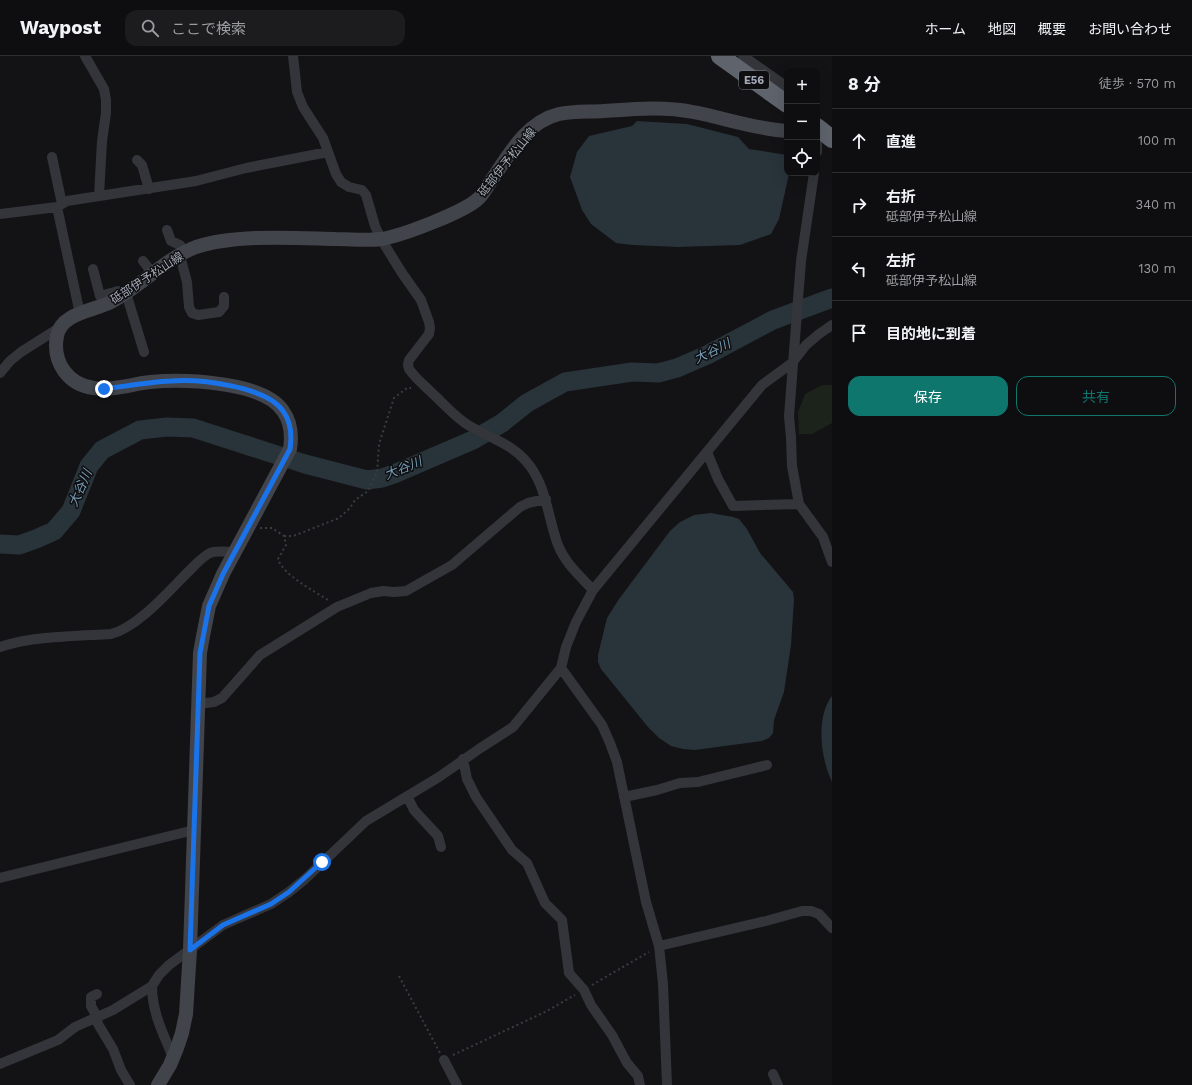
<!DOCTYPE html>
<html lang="ja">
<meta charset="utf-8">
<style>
:root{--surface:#0e0e10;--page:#1c1c1e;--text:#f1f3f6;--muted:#9b9c9f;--line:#2e2e30;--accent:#0f766e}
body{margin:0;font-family:"Work Sans","Noto Sans JP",sans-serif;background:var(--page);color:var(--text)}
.controls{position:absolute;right:12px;top:12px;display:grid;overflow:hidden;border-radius:8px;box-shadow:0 4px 16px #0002}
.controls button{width:36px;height:36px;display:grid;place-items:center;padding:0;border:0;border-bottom:1px solid var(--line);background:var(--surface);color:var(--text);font:20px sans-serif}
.stop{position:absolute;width:12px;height:12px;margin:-9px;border:3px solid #1a73e8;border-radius:50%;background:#fff}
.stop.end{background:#1a73e8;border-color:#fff;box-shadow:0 1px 4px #0008}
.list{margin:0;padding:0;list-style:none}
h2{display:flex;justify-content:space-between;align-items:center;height:52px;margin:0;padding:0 16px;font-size:17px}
h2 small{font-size:13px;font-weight:400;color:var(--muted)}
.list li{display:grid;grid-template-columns:26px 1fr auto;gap:12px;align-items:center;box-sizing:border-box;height:64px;padding:0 16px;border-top:1px solid var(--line)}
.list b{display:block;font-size:15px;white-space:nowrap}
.list p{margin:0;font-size:13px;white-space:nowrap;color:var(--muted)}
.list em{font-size:13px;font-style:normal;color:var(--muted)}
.actions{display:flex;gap:8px;padding:12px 16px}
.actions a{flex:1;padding:9px 0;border:1px solid var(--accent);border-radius:12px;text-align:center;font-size:14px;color:var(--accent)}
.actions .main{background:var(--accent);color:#fff}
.icon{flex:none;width:22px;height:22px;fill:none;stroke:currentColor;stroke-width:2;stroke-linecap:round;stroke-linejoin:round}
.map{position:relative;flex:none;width:832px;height:1029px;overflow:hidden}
header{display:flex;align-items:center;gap:24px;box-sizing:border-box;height:56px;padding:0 20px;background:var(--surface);border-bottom:1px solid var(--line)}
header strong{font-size:19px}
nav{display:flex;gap:22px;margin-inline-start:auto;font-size:14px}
.search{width:280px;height:36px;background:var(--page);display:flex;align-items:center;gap:10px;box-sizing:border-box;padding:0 14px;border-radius:12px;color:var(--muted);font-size:15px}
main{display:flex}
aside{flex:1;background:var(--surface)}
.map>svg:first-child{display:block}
.green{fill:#1b231b}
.water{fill:#28333a}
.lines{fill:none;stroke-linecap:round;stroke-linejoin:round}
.river{stroke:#28333a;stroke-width:19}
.path{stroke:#393c41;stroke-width:2;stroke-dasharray:2 3;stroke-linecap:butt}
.minor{stroke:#33353a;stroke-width:10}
.secondary{stroke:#41444a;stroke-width:14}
.motorway{stroke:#5f636c;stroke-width:18}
.motorway-bridge{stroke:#5f636c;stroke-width:18}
.route{stroke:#1a73e8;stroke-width:5}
.labels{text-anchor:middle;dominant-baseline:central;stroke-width:3;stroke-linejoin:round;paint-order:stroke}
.shield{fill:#0e0e10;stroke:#767b85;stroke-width:1}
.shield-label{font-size:11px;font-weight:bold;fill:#a3aab7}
.street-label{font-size:12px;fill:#a3aab7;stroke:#0e0e10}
.water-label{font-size:13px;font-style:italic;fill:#769cb5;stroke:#0e0e10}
</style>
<header>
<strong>Waypost</strong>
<div class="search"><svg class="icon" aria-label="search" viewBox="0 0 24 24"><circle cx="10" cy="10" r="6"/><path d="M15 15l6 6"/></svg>ここで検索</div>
<nav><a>ホーム</a><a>地図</a><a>概要</a><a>お問い合わせ</a></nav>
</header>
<main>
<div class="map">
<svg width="832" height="1029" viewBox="0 0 832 1029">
<rect width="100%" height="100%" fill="#131315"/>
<path class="green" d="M822,329H832V367L812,378H799L798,356L805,338Z"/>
<path class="water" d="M637,65L687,68L738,81L749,93L787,99V117H789V118L779,163L771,178L740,189L678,191L633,189L616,187L591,168L582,154L570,121L577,96L589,80L632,70Z
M711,457L733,461L739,463L747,473L760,497L793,536L794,544L791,589L784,636L774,664L773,677L769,682L762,685L695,694L683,693L671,690L659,682L648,671L601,613L598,606V599L607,562L619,543L670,475L680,466L694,459Z
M832,640V726C821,703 815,662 832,640Z"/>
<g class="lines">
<path class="river" d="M0,488L19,489L36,483L54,475L71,455L89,410L102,394L140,374L167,371L193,372L305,408L367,424L382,422L394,418L473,384L502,367L527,347L565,326L632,316L658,317L677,312L707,299L773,264L832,242"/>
<path class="path" d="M260,472H272L284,480L286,489L278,503C283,519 314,535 328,544
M284,480H291L296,479L339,462L350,452L355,444L368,435L377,417L379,388L394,342L407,332H411
M399,920L440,997
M592,929L649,896
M453,999L545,956L575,939"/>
<path class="minor" d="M85,0L104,33L106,44V57L102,85L99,140
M293,0L297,36L303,51L323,82L336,118L341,126L349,131L362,134L366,139L375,170L381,183L402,217L421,244L429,266L430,272L429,278L409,304L408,309L409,313C415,322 424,329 432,337C444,348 455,361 468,369C488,381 510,387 525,404C547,428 547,460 558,489C565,507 580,520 593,534
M743,0L787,31
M817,87V96
M52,101L62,148
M137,104L142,109L149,133
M814,117L801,205L789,360L791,382L792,410L799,448L823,481L832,506
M57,151L80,258
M0,158L57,151L67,145L196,125L246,112L328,96
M167,174L171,185L180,189L185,197
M180,200L187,226L189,251L192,257L198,259L219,256L224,250V241
M143,205L153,218
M93,213L100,240L118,235L121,240
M126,237L144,296
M0,317L10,305L21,296L59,272
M707,396L718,423L733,450L799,448
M0,591C33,580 76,580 111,578C138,571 168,536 187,517C193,511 203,500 210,497C216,494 228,496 234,496
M561,612L602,669L610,687L617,706L646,846L659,890L663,928L667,1029
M198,648L214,646L222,642L260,599L337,551L371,537L383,535L394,536L406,535L452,509L520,451L528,447L546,443
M463,703L467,723L476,741L512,794L527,807L545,847L562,864L569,917L584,934L591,949L612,979L627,1007L638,1020L640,1029
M407,740L414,754L438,780L441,791
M624,741L657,734L680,727L698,726L767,709
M0,822L194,774
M659,890L766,865L802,855H811L819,858L832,872
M152,930C152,956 163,978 173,1001
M97,938L91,941V950L97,961L98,968L113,993L121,1014L130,1029
M444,1004L457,1029
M0,1008L58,984L75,971L113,954L152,930L159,919L169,909L223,869L271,848L289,836L304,824L366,765L439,721L479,693L513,671L561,612L566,591L576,566L593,534L762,329L792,307L806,289L819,278L832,269
M773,1018L778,1029"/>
<path class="secondary" d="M158,1029L170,1009L177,992L182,977L186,958L190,894L200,597L203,580L209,550L223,518L290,393C292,380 291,366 283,355C264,325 182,323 150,326C132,328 112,335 94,332C68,329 52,306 57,280C61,257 93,255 111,246C140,231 166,202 196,191C236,178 294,182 336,183C351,183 366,185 381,183C401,180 465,156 479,142C483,138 486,133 489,128C507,102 525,66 559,58C573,55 589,56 604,55C633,53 664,50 693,56C725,62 755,73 787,75"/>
<path class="motorway" d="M720,0L787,48"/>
<path class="motorway-bridge" d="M817,71L832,83"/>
</g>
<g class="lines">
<path class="route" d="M104,333C127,330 149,326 171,325C199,323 266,330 283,355C291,366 292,380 290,393L223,518L209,550L200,597L190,894L223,869L271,848L289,836L322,806"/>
</g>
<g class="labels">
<rect class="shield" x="739" y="15" width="30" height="18" rx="3"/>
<g class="shield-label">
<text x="754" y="24">E56</text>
</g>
<g class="street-label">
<text transform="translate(507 106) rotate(-51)">砥部伊予松山線</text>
<text transform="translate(147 222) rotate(-33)">砥部伊予松山線</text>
</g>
<g class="water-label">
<text transform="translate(712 295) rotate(-26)">大谷川</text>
<text transform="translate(403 412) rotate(-22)">大谷川</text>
<text transform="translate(80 432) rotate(-66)">大谷川</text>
</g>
</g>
</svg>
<div class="controls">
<button>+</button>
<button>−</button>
<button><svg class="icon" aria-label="locate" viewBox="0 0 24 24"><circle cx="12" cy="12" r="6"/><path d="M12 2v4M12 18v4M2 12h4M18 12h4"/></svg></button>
</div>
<div class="stop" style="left:322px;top:806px"></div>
<div class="stop end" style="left:104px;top:333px"></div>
</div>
<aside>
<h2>8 分<small>徒歩 · 570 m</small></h2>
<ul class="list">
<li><svg class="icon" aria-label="ahead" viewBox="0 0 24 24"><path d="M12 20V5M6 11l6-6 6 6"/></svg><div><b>直進</b></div><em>100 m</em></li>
<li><svg class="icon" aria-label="right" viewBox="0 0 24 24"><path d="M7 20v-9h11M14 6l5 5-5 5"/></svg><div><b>右折</b><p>砥部伊予松山線</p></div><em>340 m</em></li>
<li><svg class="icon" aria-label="left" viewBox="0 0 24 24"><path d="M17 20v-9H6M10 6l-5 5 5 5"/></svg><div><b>左折</b><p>砥部伊予松山線</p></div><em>130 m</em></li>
<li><svg class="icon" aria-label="arrive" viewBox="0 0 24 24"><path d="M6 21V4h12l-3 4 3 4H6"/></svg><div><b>目的地に到着</b></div></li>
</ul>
<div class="actions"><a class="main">保存</a><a>共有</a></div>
</aside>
</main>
